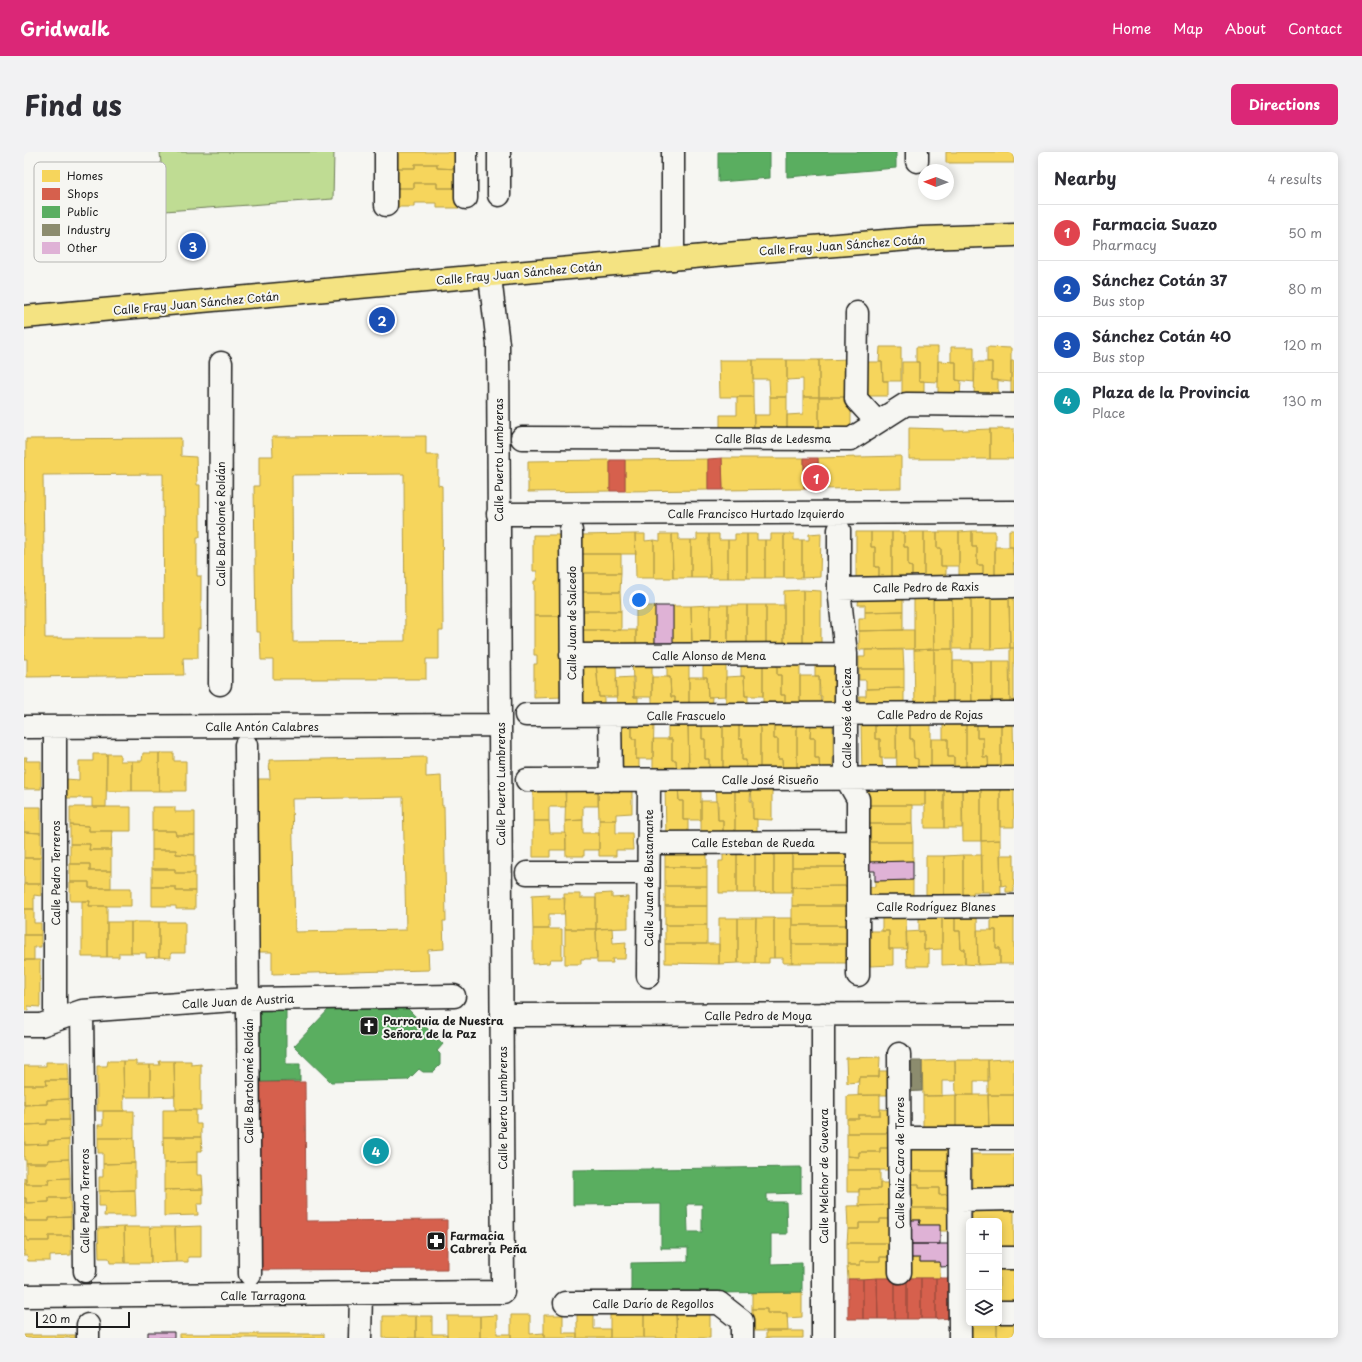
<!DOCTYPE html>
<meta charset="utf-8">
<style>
:root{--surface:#fff;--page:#f2f2f3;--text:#2b2b33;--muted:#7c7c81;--line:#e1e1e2;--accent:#db2777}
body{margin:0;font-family:"Playpen Sans",sans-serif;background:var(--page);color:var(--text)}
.controls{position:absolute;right:12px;bottom:12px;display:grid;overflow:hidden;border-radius:6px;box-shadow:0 2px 10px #0003}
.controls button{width:36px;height:36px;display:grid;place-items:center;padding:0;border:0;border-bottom:1px solid var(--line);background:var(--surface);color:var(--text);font:20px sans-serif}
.compass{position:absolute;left:894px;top:12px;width:36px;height:36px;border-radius:50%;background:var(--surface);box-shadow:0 2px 10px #0003;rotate:271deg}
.scale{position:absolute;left:12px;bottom:10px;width:94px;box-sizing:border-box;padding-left:4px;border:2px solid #1c1c1c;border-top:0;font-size:11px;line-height:14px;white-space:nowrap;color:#1c1c1c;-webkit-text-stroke:3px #f6f6f2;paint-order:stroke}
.you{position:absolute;left:615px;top:448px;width:14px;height:14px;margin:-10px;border:3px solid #fff;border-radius:50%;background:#1a73e8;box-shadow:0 0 0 6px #1a73e833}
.badge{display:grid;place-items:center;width:26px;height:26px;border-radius:50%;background:var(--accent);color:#fff;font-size:13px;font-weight:700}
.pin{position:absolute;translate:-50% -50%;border:2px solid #fff;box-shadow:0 1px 4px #0006}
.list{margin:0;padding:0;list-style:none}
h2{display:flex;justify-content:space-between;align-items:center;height:52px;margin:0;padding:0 16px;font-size:17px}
h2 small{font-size:13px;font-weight:400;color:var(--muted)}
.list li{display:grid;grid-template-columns:26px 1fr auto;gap:12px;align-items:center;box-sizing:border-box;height:56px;padding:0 16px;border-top:1px solid var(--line)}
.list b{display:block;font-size:15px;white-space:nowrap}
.list p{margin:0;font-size:13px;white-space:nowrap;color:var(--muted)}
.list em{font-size:13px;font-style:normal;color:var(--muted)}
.icon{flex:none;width:22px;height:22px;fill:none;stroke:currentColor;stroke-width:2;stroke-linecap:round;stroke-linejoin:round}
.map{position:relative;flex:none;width:990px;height:1186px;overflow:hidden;border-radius:6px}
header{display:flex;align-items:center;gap:24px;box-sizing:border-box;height:56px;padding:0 20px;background:var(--accent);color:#fff}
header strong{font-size:19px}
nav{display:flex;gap:22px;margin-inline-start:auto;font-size:14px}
.intro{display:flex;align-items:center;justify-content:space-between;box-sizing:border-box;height:96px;padding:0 24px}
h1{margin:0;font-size:28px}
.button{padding:10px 18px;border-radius:6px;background:var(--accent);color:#fff;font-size:14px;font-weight:700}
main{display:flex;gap:24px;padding:0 24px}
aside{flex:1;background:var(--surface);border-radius:6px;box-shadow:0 2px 10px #0003}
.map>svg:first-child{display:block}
.green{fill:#bfdc93;stroke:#6e7c58}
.homes{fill:#f6d55c;stroke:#b59e49;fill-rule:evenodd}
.shops{fill:#d6604d;stroke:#9e4c3e}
.public{fill:#5aae61;stroke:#47824c;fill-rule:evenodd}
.industry{fill:#8c8c6e;stroke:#6a6a55}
.building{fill:#dfb2d6;stroke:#1c1c1c}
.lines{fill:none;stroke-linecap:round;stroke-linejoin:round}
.minor-casing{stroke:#1c1c1c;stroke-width:25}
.major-casing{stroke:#1c1c1c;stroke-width:25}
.minor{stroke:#f6f6f2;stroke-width:22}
.major{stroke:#f4e382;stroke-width:22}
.labels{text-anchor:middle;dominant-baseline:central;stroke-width:4;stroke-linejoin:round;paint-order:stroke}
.street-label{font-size:11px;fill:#1c1c1c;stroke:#f6f6f2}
.poi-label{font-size:11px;font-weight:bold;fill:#1c1c1c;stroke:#f6f6f2;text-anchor:start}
.key{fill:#f6f6f2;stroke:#b5b5b2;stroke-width:1}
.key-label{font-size:11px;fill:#1c1c1c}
</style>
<header>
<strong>Gridwalk</strong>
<nav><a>Home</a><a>Map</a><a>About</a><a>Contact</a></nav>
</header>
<div class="intro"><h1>Find us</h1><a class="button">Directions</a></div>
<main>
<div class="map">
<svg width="990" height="1186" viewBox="0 0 990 1186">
<rect width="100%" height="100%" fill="#f6f6f2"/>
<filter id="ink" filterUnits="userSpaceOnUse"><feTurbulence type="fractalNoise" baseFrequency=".025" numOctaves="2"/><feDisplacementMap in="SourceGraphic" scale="8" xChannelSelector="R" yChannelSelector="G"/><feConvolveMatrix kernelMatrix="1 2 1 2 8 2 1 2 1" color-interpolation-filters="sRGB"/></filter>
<g filter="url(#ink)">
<path class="green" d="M136,0H310L309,47L141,59Z"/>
<path class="homes" d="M368,0H436L435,17L413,16V12H391V16H368Z
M922,0H990V11H922Z
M391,12H413V16L435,17V36H413V31H390V36H368V16H391Z
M390,31H413V36H435V56H413V51H390V55H367L368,36H390Z
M856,195H877V229H859L858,210H855Z
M892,195H914V230L895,229V210H892Z
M927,195H950V230L932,228V210H927Z
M963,195L987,196V230L968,228V210H963Z
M827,207V245H795V208Z
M695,208H729V245H696Z
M729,208H763V245H746L745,227H729Z
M763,208H795V245H779V227L763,228Z
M914,209L932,210V228L937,229L936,244H914Z
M987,209H990V244H987Z
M841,210H858L859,229H864V244H841Z
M878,210H895V229H900V244H878Z
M951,210H968V228H974V245H950Z
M713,245H729L730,281H696V263H713Z
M746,245H763V281H730V263H746Z
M779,245H795V281H763V263L779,262Z
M795,245H827V281H795Z
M885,276L919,277V279L966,277V307H885Z
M966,277H990V307H966Z
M402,284V303H414V333L418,334L419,479H415V507H402V527H249V508H237L236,480H232L230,334H235V304H249L248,285ZM380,322L381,489L269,490L268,323Z
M157,286V304L172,305L173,333H176V385H173V424H177V477H174V506H159L160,523L3,525V507H0V306H2V287ZM139,322L140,486H21L19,323Z
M877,304V336L795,337L794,306Z
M698,306H780V337L699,338Z
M684,307V338L601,339V308Z
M586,308V339L504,340V309Z
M985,378H990V413L989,395H985Z
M948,379V395H953V413H959V430H935V380Z
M948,379H971V430H959V413H953V395H948Z
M832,380H847V395H851V415H855V431H832Z
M847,380H868V431H855V415H851V395H847Z
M868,380H880V395H884V414L888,415V431H868Z
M880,380H900V431H888V415L884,414V395H880Z
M900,380H913V396H917V414H922V431H900Z
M913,380H935V414H917V396H913Z
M797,381L796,425L778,426V388H785V382Z
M611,382H621V389L630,388V426H612Z
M611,382L612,402H557L556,383Z
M636,382H648L649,426H630V388L636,389Z
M648,382H655V388H667V426H649Z
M673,382H685L686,426H667V388H673Z
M685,382H695V388H704V426H686Z
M711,382H723V426H704V388H711Z
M723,382H733V388H741V426H723Z
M747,382H760V426H741V388H747Z
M760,382H770V388H778V426H760Z
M509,383H538V464H510V429H512L513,419H509Z
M971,395H989L990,430H971Z
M557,402H597V421H556Z
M556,421H597L596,440H556Z
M779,438L797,439V496L779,492Z
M779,438V496H760V439Z
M556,440H596L597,459H557Z
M967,440L985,445L986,496L967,497Z
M967,440V497H947V445Z
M990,440V496H986L985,445Z
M879,441V459L841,460V453H834L835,442Z
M890,441H909L910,497L890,498Z
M909,441H928V497H910Z
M928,441L947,445V497H929Z
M686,453H704V492L686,496Z
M686,453V496L668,492L667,454Z
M704,453H723V496L704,492Z
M723,453H742V492L723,496Z
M742,453H760V496L742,492Z
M612,454H631V497H612Z
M649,454H667L668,492L649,497Z
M557,459H597V478H557Z
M879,459V478L835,479V466H841V460Z
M510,464H538L539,545L510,546V512H513V503H510Z
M557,478H612V497H557Z
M879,478H890V497L835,498V479Z
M986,496H990V554H986Z
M910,497H929V554H910Z
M910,497V554L891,555L890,498Z
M841,498H879L880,517H835V505H841Z
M929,509H947L948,554H929Z
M947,509H968V554H948Z
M968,509H985L986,554H968Z
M702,510V544L684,545L683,525H679V511Z
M739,510V544H721L720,524H717V511Z
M739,510H753V523H757V543H761V558H739Z
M753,510H776V557L761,558V543H757V523H753Z
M791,510H813V557H797L798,544H795V524H791Z
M558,511H572L575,545H580V559H558Z
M572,511H592L593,545H575Z
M608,511H628V545H610Z
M643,511H665V558L651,559V545H647L646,525H643Z
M835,517H880V536L842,537V528H835Z
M720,524L721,544H724V558H702V525Z
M776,524H795L797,557H776Z
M610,525V545H614V558H593L592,526Z
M628,525H646L647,545H651V559H628Z
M665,525H683L684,545H688L687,558H665Z
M880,536V555H836L835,544H842V537Z
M953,570H977V621H965L964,605H959V586H953Z
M953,570V586H959V605H964L965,621L942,622V571Z
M977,570H989L990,621H977Z
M699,571V620H685V607H681V587H678V572Z
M699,571H715V587H718V608H722V620H699Z
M715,571H736V620H722V608H718V587H715Z
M736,571L750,572V587H754V607H758L759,620H736Z
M787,571H809V620H796L795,606H791V586H786Z
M787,571L786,586H791V606H795L796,620H773V572Z
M886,571H907V622H894V607L890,606L889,587H886Z
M886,571V587H889L890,606L894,607V622H873L872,572Z
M919,571H942V622H930V605H924V587H919Z
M594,572H608V587H612V607H615V620H594Z
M608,572H630L629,607H612V587H608Z
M644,572H664L665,620H653L652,608H648V587H644Z
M664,572H678V587H681V607H685V620H665Z
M750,572H773V620H759L758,607H754V587H750Z
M837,572H851V587H856V606H858L859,623H838Z
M851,572H872V606H856V587H851Z
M629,587H648V608H652L653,620L629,621Z
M907,587H924V605H930V622H907Z
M119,601H135V639H108V609H118Z
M135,601H150V609H162V639H135Z
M69,602H83L82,655H68V646H42V627L55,628V609H69Z
M83,602H96V609H108V639H83Z
M0,605H3L2,609H17V637H0Z
M402,605V625L417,624L418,654H420L422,769H419L420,797L404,798L405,818L248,822V800H233L231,627H246L245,608ZM379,645L382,778L271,780L268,647Z
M957,631V689H939L938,632Z
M957,631H976V688L957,689Z
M976,631H986V638H990V675H976Z
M901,632V653H843V633Z
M901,632H913L912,639H920V676H901Z
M928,632H938V676H920V639H927Z
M574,633L608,638V661L592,662V668H575Z
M692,633H711V682L699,683V668H694Z
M711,633H727L726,649H729V667H733V682H711Z
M727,633H748V668L729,667Z
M509,634L541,639L542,655H525V669H509Z
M542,634L574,638V654H559V668L541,669Z
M641,634H654L655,649H659V668H664V683H642Z
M654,634H677V668H659V649H655Z
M677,649H694V668H699V683H677Z
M843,653H888V672H844Z
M0,655H17V681L0,680Z
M46,655H107V679H65V674L46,673Z
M128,655H151V660H171V683H152L151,679H128Z
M559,668V681H575V698H560V704H542L541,669Z
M575,668H592V681H608L609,698H592V704H575Z
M509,669H525L526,681H542V698H526V705H509Z
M844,672H888L889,690H844Z
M46,673L65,674V679H88L87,698H65L66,692H46Z
M128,679H151L152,683H171V703L152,702V698H128Z
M0,680L17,681V706H0Z
M976,688L977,747L966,746V740H958L957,689Z
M844,690H889V709L844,710Z
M46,692H66L65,698H87V719H66V712H46Z
M641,696H683V715H641Z
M731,696H750V740L731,741Z
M731,696V741H713V701Z
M750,696H768V740H750Z
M768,696H823V715H768Z
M128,698H152V702L171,703V721H151V717H128Z
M699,701H713V741H695V709H699Z
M939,703H958V740H949L950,746L939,747Z
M939,703V747H920V704Z
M976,703H990V740H982V733L977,734Z
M902,704H920V747H902Z
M0,706H17V732H0Z
M46,712H66V719H87V736H65V730H46Z
M641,715H683V734H641Z
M768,715H823V734L768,735Z
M128,717H151V721H171V739H152V735H128Z
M889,728V747L844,748V735H851V729Z
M46,730H65V736H107V754H65L66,749H46Z
M0,732H17V744L10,743V757H0Z
M641,734H683V754H641Z
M809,734H823V754H768V735Z
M128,735H152V739H171V757H152V754H128Z
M588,741V746L604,745V776L572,777V742Z
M525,742L524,746H541L540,762H525V777H509L508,743Z
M540,742H556V746H572V777H541Z
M58,749H66L65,754H83V805H58Z
M641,754H683V773H641Z
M768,754H823V773H768Z
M0,757H10V771H17V783H0Z
M895,763H918V797L900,798V779L895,780Z
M918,763H931V779H936L937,797H941V812L918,813Z
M931,763H953L954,813L941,812V797H937L936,779H931Z
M967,763H990V812H976V796H972V778H967Z
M858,764H882L883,797H865V779H858Z
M695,766H714V811L695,812Z
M714,766H732L731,811H714Z
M732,766H750V806H745V811H731Z
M750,766H768V811H759V806H750Z
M83,770H107V801H95V805H83Z
M107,770H135V805L122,806V801H107Z
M135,770H161V801H147V806L135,805Z
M641,773H683V792H641Z
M768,773H823V792H768Z
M588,776L589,791L602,790L601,807H588L589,811H573L572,777Z
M509,777H538V807H526L525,811L509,812Z
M541,777H572L573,807H557V812H541Z
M953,778H972V796H976V812L954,813Z
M845,779H865V797H869V813L846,814Z
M900,779V798L905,797V814H883L882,780Z
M0,783H17V795H10V808H0Z
M641,792H695V812L641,811Z
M768,792H823V811H768Z
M0,808H16V855L4,854V859L0,858Z
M856,905L855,925H835L834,930L823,931L822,906Z
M981,907H990V943H964V908Z
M931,908H964L965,929H950V943H932Z
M931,908V929H918V944H899L898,909Z
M84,909H99L100,959H73V914H83Z
M99,909H112V913H126V945H100Z
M135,909H150L151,944L126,945V913H136Z
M150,909H167V913L177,912V958H151Z
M22,910H44L45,928H22L23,933H0V914H22Z
M855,919H870V943H834L835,925H855Z
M22,928H45V947L23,948V952L0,953V933H23Z
M856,943V963H835V967H823V944Z
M932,943H964L965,979H932Z
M932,943V979H899V944Z
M964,943H990V978L965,979Z
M45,947V968H23V972L1,973L0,968V948V953L23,952V948Z
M856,957L870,958L871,981H823V967H835V963H856Z
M139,958H172V972H177V985H139Z
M79,959H110V986H74V973H79Z
M0,968L1,973L23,972V968H45V988L24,989V992L1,993Z
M823,981H871L870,996H856V1000H835V1005L823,1004Z
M139,985H177L178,999H173V1010L140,1011Z
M74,986H110L111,1011L79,1012V1001H74Z
M0,988L1,993L24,992V989L45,988V1007L24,1008V1011H2V1008H0Z
M882,995H929V1019H882Z
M856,996H870V1018H823V1004L835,1005V1000H856Z
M948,1002H990V1038H948Z
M45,1007L46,1026L24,1027L25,1032H2V1011H24V1008Z
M173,1010V1023H178L179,1037L140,1038V1011Z
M111,1011V1038L75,1039V1025H79V1012Z
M823,1018H856V1037H835V1040H823Z
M882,1019H929V1042L915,1043V1036H895V1032H883Z
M0,1026H2V1032H25L24,1027L46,1026V1046H25V1050L2,1051V1046H0Z
M856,1031H871V1053L835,1054V1037H856Z
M883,1032H895V1036H915V1043L929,1042V1056H883Z
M179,1037V1052H173L174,1063L140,1064V1038Z
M111,1038L112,1064H80L81,1054H75V1039Z
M0,1046H2V1051L25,1050V1046H46L47,1065L25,1066V1069H2V1066H0Z
M871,1053V1067H856V1071H835V1077H824L823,1054Z
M883,1056H929V1079H916V1073H895L896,1068H883Z
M948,1059H990V1095L975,1096V1069H948Z
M47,1065V1084H25V1089H3V1085H0V1066H2V1069H25V1066Z
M856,1067H871V1091H823L824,1077H835V1071H856Z
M177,1074V1105H164V1110H152L151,1075Z
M100,1075H126L127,1111H101Z
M100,1075L101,1111H86L85,1106H75L74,1076Z
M126,1075H151L152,1110L127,1111Z
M25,1084H47V1103L26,1104V1109H4L3,1104H0V1085H3V1089H25Z
M823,1091H871V1105H856V1109H836V1113H823Z
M856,1105H871V1126L824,1127L823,1113H836V1109H856Z
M883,1106H896V1110H916V1126H883Z
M975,1118H990V1153H975Z
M778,1140V1165L763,1166V1161H743V1157H728V1141Z
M728,1157H743V1161H763L764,1179H728Z
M620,1162H652L653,1186H620Z
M620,1162V1186H586V1163Z
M652,1162H686V1186H653Z
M473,1163V1182H487V1186H456V1164Z
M487,1163H506V1182L520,1181V1186H487Z
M520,1163H539V1181H553V1186H520Z
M553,1163H570V1177H586V1186H553Z
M359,1164H392V1186H359Z
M392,1164H408V1182H423V1186H392Z
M423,1164H456V1186H423Z
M990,1170V1186H973V1171Z
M945,1171H973V1186H941Z
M742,1179H779V1186H742Z
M155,1182H300V1186H155Z
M0,1183H51V1186H0Z"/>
<path class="shops" d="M698,306L699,338H684V307Z
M780,306H794L795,337H780Z
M586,308H601V339H586Z
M232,930H281L282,1069L423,1068V1117L233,1118Z
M853,1126H871V1167H854Z
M853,1126L854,1167H839V1127Z
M871,1126H883V1167H871Z
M883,1126H897V1167H883Z
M897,1126H912V1167H897Z
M912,1126H930V1166L912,1167Z
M824,1127H839V1167H824Z"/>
<path class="public" d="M694,0H746V26L694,30Z
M763,0H872V16L763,25Z
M381,854L419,892L413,899L416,902V913L409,920H399L395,917L384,928L307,930L270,894L307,855Z
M231,858H262V912H276V929L232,930Z
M777,1015V1041L743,1042V1050H762L763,1082H747V1112L778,1111V1140L607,1142V1111L664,1110V1096H637V1052L549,1053V1018ZM663,1052H678V1080H664Z"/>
<path class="industry" d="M878,909H898V939L879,940Z"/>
<path class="building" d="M631,454H649V497L631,493Z
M889,709V728L851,729V719H844V710Z
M883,1068H896L895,1073H916V1092H883Z
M883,1092H929L930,1114L917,1115L916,1110H896V1106H883Z
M124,1180H150V1186H124Z"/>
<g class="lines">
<g class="minor-casing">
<path id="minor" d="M893,0V9
M475,43V0
M442,46V0
M362,53V0
M649,107V0
M833,161L832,247L853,270
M498,286L827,287L882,252L990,253
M474,362L990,360
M815,378V437L822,502V626L834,647V823
M547,379L548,563
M815,437L990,434
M547,503L822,502
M196,532L197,211
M502,563L990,561
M586,563L587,628
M0,575L475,573
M222,593L226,1122
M503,628L990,626
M624,691L833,690
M503,721H624
M834,755L990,754
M624,824L625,628
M58,859L61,1119
M799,862V1186
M477,863L990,862
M31,868V575
M0,873H17L58,859L224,847L430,844
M875,902L876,1120
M876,986H990
M935,986L936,1186
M936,1048L990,1047
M975,1106H990
M0,1144L479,1140L474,192L466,125
M541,1151H695L718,1169V1186
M975,1160H990
M64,1173V1186
M336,1186L337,1142"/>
</g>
<g class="major-casing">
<path id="major" d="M0,165L714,101L898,86L990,83"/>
</g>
<use href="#minor" class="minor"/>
<use href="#major" class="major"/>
</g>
</g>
<defs>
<g id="church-square" transform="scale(1)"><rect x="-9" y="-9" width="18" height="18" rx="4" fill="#1c1c1c" stroke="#f6f6f2"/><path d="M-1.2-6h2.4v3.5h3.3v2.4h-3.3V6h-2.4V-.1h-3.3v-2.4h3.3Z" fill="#fff"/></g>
<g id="pharmacy-square" transform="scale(1)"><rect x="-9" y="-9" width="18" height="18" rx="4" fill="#1c1c1c" stroke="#f6f6f2"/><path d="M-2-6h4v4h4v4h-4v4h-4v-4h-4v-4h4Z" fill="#fff"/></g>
</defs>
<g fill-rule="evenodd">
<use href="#church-square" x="345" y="874"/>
<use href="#pharmacy-square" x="412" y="1089"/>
</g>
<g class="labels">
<g class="street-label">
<text transform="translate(818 93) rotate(-4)">Calle Fray Juan Sánchez Cotán</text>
<text transform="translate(495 121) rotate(-5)">Calle Fray Juan Sánchez Cotán</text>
<text transform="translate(172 151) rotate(-5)">Calle Fray Juan Sánchez Cotán</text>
<text x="749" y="286">Calle Blas de Ledesma</text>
<text transform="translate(474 308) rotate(-90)">Calle Puerto Lumbreras</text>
<text x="732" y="361">Calle Francisco Hurtado Izquierdo</text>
<text transform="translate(196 372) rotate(-90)">Calle Bartolomé Roldán</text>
<text transform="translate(902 435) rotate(-1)">Calle Pedro de Raxis</text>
<text transform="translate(547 471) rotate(-90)">Calle Juan de Salcedo</text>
<text x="685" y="503">Calle Alonso de Mena</text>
<text x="906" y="562">Calle Pedro de Rojas</text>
<text x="662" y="563">Calle Frascuelo</text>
<text transform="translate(822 566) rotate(-90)">Calle José de Cieza</text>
<text x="238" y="574">Calle Antón Calabres</text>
<text x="746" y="627">Calle José Risueño</text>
<text transform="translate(476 632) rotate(-90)">Calle Puerto Lumbreras</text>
<text x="729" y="690">Calle Esteban de Rueda</text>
<text transform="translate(31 721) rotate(-90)">Calle Pedro Terreros</text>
<text transform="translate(624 726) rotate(-90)">Calle Juan de Bustamante</text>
<text x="912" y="754">Calle Rodríguez Blanes</text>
<text transform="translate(214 849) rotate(-3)">Calle Juan de Austria</text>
<text x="734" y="863">Calle Pedro de Moya</text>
<text transform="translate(224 929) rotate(-90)">Calle Bartolomé Roldán</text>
<text transform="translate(478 956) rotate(-90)">Calle Puerto Lumbreras</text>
<text transform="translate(875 1011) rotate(-90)">Calle Ruiz Caro de Torres</text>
<text transform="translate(799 1024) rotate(-90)">Calle Melchor de Guevara</text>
<text transform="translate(60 1049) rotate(-90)">Calle Pedro Terreros</text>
<text x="239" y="1143">Calle Tarragona</text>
<text x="629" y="1151">Calle Darío de Regollos</text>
</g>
<g class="poi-label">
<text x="359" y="868">Parroquia de Nuestra<tspan x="359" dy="13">Señora de la Paz</tspan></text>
<text x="426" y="1083">Farmacia<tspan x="426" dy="13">Cabrera Peña</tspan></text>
</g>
</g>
<rect x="10" y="10" width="132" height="100" rx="6" class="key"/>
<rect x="18" y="18" width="18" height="12" fill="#f6d55c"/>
<rect x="18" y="36" width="18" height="12" fill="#d6604d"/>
<rect x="18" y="54" width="18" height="12" fill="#5aae61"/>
<rect x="18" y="72" width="18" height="12" fill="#8c8c6e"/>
<rect x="18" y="90" width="18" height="12" fill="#dfb2d6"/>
<g class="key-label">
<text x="43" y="28">Homes</text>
<text x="43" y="46">Shops</text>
<text x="43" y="64">Public</text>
<text x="43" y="82">Industry</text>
<text x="43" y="100">Other</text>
</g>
</svg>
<div class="controls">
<button>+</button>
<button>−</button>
<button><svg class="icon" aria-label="layers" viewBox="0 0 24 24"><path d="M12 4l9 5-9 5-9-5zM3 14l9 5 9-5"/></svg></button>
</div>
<svg class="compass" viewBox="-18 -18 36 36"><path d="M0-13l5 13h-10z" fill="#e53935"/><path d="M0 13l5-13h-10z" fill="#7c7c81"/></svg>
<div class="scale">20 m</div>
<div class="you"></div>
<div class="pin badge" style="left:792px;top:326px;background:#e0444e">1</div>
<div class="pin badge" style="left:358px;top:168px;background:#1a4fb4">2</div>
<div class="pin badge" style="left:169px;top:94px;background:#1a4fb4">3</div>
<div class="pin badge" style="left:352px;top:999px;background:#0f9aa8">4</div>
</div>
<aside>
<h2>Nearby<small>4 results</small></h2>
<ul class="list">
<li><span class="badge" style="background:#e0444e">1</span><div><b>Farmacia Suazo</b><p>Pharmacy</p></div><em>50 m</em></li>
<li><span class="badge" style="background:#1a4fb4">2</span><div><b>Sánchez Cotán 37</b><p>Bus stop</p></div><em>80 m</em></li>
<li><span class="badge" style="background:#1a4fb4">3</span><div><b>Sánchez Cotán 40</b><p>Bus stop</p></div><em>120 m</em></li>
<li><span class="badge" style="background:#0f9aa8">4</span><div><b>Plaza de la Provincia</b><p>Place</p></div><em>130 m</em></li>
</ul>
</aside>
</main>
